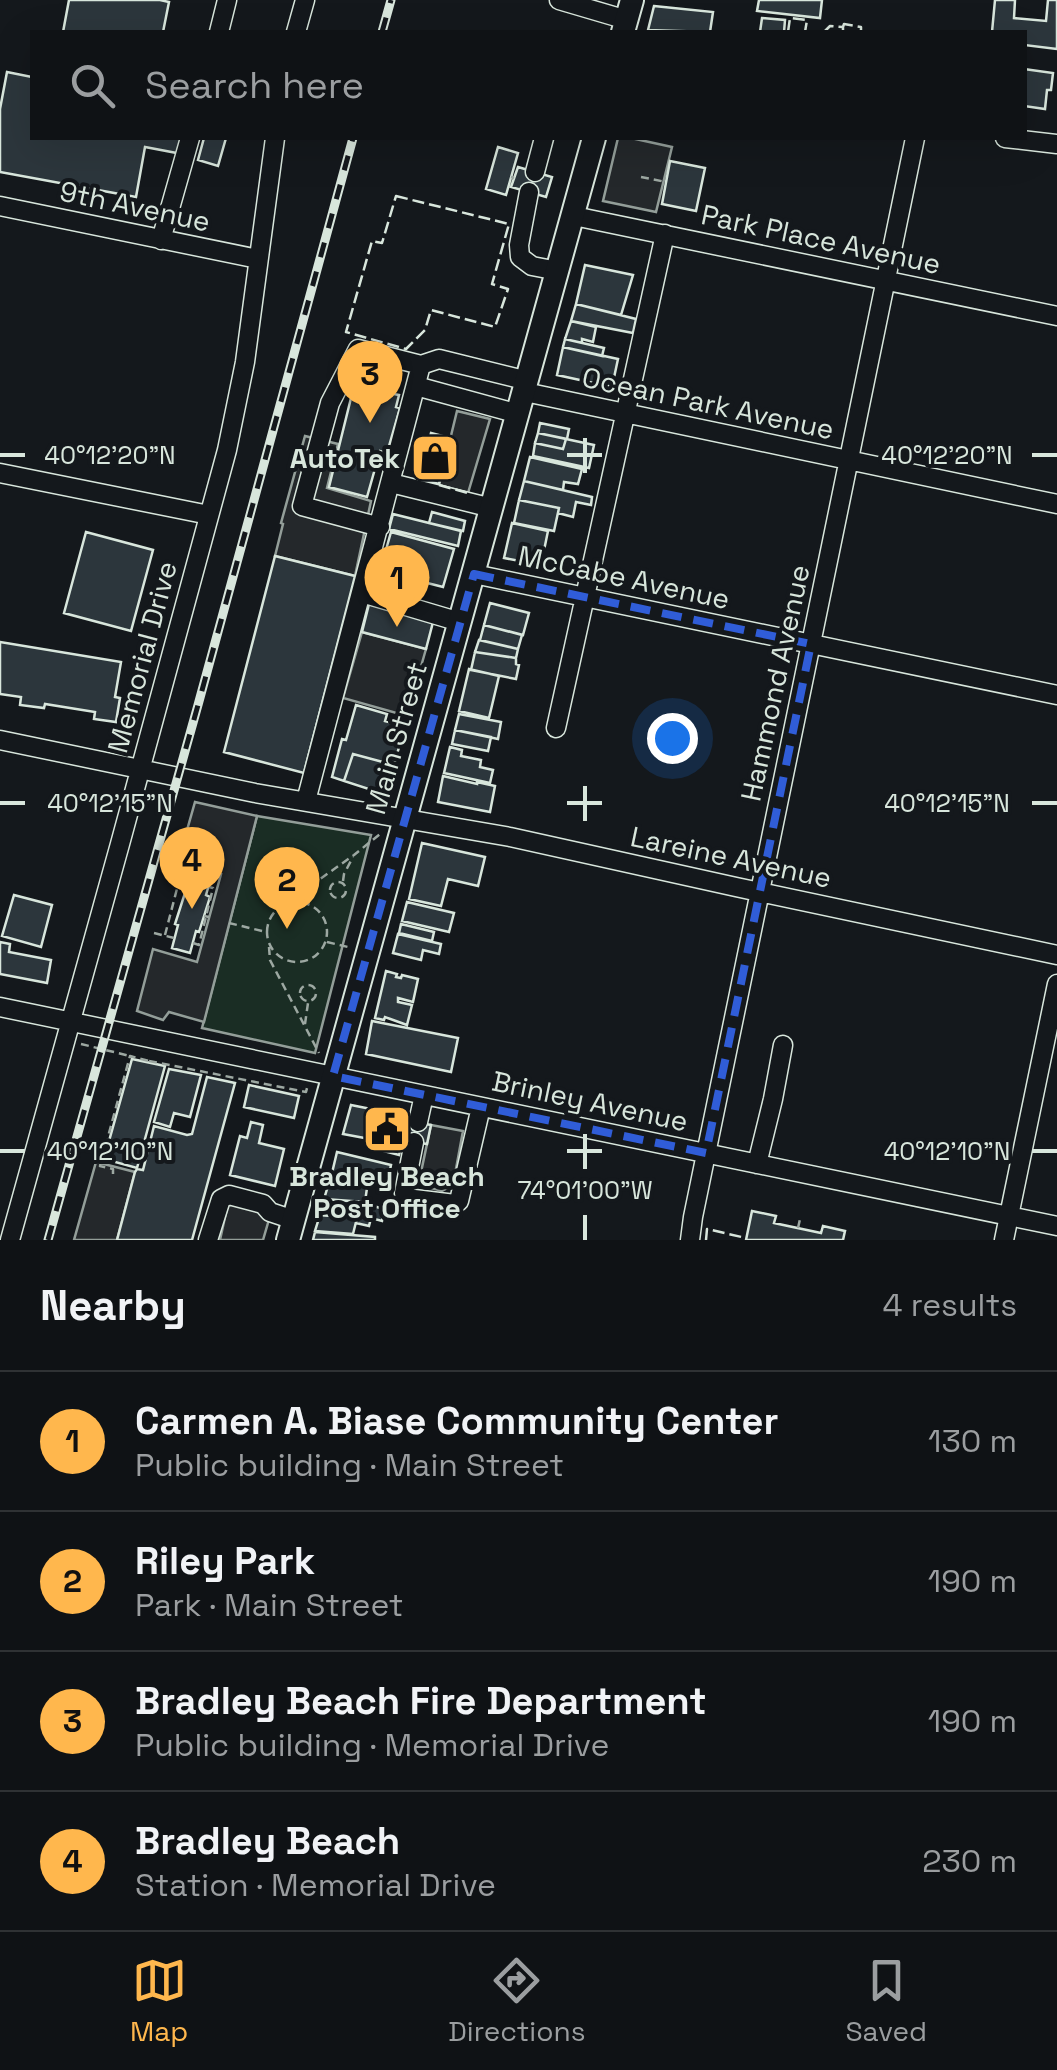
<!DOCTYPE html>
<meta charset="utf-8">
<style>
:root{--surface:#0f1215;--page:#181b1e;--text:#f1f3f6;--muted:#9b9ea0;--line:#2f3234;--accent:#ffb74d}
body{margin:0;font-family:"Space Grotesk",sans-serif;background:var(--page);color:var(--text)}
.you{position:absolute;left:672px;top:738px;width:35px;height:35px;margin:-25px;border:8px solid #fff;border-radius:50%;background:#1a73e8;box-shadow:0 0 0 15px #1a73e833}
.badge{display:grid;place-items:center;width:65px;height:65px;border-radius:50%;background:var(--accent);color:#111;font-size:32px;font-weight:700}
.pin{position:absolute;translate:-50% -82px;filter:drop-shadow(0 2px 5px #0008)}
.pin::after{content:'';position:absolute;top:52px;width:35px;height:30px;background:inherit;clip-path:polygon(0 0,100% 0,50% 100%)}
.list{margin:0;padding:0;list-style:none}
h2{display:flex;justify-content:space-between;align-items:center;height:130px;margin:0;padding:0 40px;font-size:42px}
h2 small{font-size:32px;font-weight:400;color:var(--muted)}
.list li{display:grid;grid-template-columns:65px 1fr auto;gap:30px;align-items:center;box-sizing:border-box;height:140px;padding:0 40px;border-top:2px solid var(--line)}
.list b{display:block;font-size:38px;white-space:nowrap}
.list p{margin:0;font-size:32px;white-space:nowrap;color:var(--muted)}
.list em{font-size:32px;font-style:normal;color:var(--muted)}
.icon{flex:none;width:55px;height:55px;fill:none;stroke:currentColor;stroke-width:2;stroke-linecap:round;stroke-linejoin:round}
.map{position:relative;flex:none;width:1057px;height:1240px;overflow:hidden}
.search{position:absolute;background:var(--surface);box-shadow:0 10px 40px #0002;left:30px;right:30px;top:30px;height:110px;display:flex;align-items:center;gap:25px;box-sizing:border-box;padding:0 35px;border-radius:0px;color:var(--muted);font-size:38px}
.sheet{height:690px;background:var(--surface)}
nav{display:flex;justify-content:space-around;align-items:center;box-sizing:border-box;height:140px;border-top:2px solid var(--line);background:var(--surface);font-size:28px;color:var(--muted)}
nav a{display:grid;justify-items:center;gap:5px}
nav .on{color:var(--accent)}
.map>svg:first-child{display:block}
.green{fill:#1a2d24;stroke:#939e99;stroke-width:2.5}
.parking{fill:#24282b;stroke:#939e99;stroke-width:2.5}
.building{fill:#2c363c;stroke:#d8e6dc;stroke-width:2.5}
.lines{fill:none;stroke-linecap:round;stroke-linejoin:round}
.minor-casing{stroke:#d8e6dc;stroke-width:21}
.major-casing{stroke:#d8e6dc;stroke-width:26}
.path{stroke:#9da8a2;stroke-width:2.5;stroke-dasharray:8 5;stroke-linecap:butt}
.minor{stroke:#14181c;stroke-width:18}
.major{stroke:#14181c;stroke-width:22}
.rail-casing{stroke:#d8e6dc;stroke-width:9}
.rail{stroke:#14181c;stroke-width:5;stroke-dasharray:15;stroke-linecap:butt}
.fence{stroke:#d8e6dc;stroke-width:2.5;stroke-dasharray:12 5;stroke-linecap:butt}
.marked{fill:none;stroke:#305dd8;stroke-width:8;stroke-dasharray:20 12;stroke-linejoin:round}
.ticks{fill:none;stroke:#d8e6dc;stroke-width:4}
.labels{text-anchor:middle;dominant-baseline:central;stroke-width:8;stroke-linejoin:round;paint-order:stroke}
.street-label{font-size:28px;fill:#d8e6dc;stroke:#14181c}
.poi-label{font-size:28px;font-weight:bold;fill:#d8e6dc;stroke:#14181c;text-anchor:end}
.ticks-label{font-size:25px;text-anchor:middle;fill:#d8e6dc;stroke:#14181c;stroke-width:8;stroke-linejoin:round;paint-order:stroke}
</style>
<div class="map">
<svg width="1057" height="1240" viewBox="0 0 1057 1240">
<rect width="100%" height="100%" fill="#14181c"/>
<path class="green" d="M257,816L371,835L315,1053L202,1028Z"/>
<path class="parking" d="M618,138H631L672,147L656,212L603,201Z
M457,411L490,419L468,493L439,485Z
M305,436L338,444L327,488L371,501L355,576L275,556L283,524L281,523Z
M362,632L426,649L407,716L343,698Z
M195,802L257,816L204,1022L169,1012L163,1020L137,1011L153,949L197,962L221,874L178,862Z
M431,1125L463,1131L453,1185L442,1191L427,1187L420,1177Z
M96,1162L135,1172L117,1240H74Z
M229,1199L270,1216L263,1240H220Z"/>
<path class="building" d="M69,0H160L169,2L163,32H63Z
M759,0H822L820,18L757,11Z
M995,0H1015L1014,18L1046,21L1048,0H1057V49L1024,45V32H992Z
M654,6L713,12L710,32L648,30Z
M762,18L785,20L784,32H760Z
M1024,69L1053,73L1051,90H1047L1045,109L1024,106Z
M7,72L32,77V138H186L182,154L145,147L136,197L0,172V109Z
M204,138H226L218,166L198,160Z
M498,147L518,153L506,195L486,189Z
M670,161L705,168L696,211L662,204Z
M518,167L552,177L546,197L511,187Z
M585,265L633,275L621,315L576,304Z
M576,304L636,319L633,333L571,321Z
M571,321L596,327L593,342L582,339V343L565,339Z
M565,339L604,348L602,356L563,347Z
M563,347L618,359L612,387L557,375Z
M365,362L401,371L394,394L399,395L396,407L400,408L387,453L380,451L367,497L329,487L352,394L356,395Z
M540,423L569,429L567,439L538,433Z
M431,433L450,438L439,484L420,479Z
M538,433L566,439L563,449L535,443Z
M566,439L594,445L589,468L533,456L535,443L563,449Z
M530,457L582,469L578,484L564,482L563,490L524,481Z
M524,481L592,497L591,505L576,502L573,517L558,513L559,508L519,500Z
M519,500L559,508L554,531L514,523Z
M432,512L465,521L463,531L429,523Z
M393,514L461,531L458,546L389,529Z
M512,523L548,531L541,565L504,558Z
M86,532L153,550L131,631L64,613Z
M391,532L454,549L443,587L380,571Z
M275,556L355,576L304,773L224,752Z
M490,603L529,613L523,635L484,625Z
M369,604L433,622L426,649L362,632Z
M484,625L522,635L518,649L480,640Z
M479,640L518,649L516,658L475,652Z
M0,642L121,662L115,697L120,698L116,722L94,719L95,712L45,704L44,708L20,705L21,697L0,694Z
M475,652L516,658V664L519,665L516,679L471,670Z
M469,669L499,676L489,718L459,711Z
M356,705L387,714L385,721L405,726L394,765L353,754L344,781L332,777L342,739L346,740Z
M459,714L501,722L498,739L455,730Z
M455,730L491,737L488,751L452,744Z
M450,747L462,750L461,756L481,760L480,767L493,770L490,783L444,773Z
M353,754L394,765L387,795L344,781Z
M443,776L477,784V782L495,786L490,812L438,802Z
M422,843L485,857L478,886L448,879L441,906L409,899Z
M193,868L212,874L206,895L210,897L199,932L196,931L190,953L172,948L178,925L175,924Z
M14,895L52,905L41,947L2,936Z
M407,902L454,913L449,932L402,921Z
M401,924L434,932L432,941L399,933Z
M398,934L441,944L439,954L423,950L421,960L393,953Z
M0,942L10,944L9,952L51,960L47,983L0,974Z
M386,971L397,974L396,977L401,978L402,975L418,979L413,1002L398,998V1002L412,1005L407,1025L385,1017L384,1020L375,1018Z
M372,1021L458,1038L451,1072L366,1054Z
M132,1059L165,1066L137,1168L104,1159Z
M169,1069L201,1075L190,1117L174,1113L170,1127L154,1122Z
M207,1077L235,1083L192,1240H117L135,1172L137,1169L143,1170L154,1126L187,1135L192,1134Z
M249,1085L299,1096L294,1118L244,1107Z
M351,1105L406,1116V1120L431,1125L427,1144L403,1140L399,1155L384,1151L386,1142L343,1134Z
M251,1122L263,1125L259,1143L284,1149L275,1186L230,1175L240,1136L247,1138Z
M337,1152L391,1165L387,1185L332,1173Z
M332,1173L368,1181L365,1202L324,1199Z
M324,1199L362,1202V1203L384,1209L382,1221L371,1218L369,1226L356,1223L357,1218L320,1215Z
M752,1211L776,1216L774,1223L821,1233L823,1226L845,1231L843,1240H746Z
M320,1215L357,1218L353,1234L315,1231Z
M315,1232L375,1237V1240H313Z"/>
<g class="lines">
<g class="minor-casing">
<path id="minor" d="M559,0L627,20
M219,32L227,0
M296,32L305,0
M1005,138L1057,144
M535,172L544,138
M529,192L519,245L520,257L532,266L558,271
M0,206L258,259
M574,216L1057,316
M161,240L190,138
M416,386L519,414
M525,392L1057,504
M0,473L209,515
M391,483L492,508
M380,527L302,506L330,403L358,349L421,365L439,359L528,381
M474,574L1057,695
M362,593L460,622
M556,728L665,234
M0,740L255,793L510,837L736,887L1057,955
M306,801L421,365
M0,1007L1057,1226
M418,1122L424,1095
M414,1142L404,1193L406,1198L455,1204L459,1201L481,1107
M757,1164L773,1099L783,1045
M10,1240L120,844L227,450L245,362L275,138
M208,1240L221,1199L229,1195L263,1204L270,1212L294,1220
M690,1240L693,1217L915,138
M1004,1240L1057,984"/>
</g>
<g class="major-casing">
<path id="major" d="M623,32L632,0
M288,1240L594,138"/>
</g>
<path class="path" d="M511,177L514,178
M641,177L666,182
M169,878L190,883
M343,881L344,874L353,857
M330 890a8 8 0 1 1 16 0a8 8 0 1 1-16 0Z
M289,901L354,855L380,834
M267 932a30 30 0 1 1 60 0a30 30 0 1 1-60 0Z
M204,916L209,917
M229,923L266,932
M154,933L174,938
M165,935L179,881
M327,942L348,947
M193,943L199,945L213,888L209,887
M269,947L270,960L319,1053
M300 993a8 8 0 1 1 16 0a8 8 0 1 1-16 0Z
M305,1024L308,1003
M81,1044L130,1056
M149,1061L306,1092L307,1088
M113,1174V1169L100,1166L130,1056L149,1061V1063
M798,1228L800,1219"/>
<use href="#minor" class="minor"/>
<use href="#major" class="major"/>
<g class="rail-casing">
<path id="rail" d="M382,32L391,0
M48,1240L198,705L353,138"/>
</g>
<use href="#rail" class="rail"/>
<path class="fence" d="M843,27L844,24L861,27V32
M788,32L790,18L807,20L805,32
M824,32L830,26L843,27V32
M396,196L509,224L492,284L508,289L495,327L431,310L425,330L406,349L346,332L372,241L382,243Z
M439,485L468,493
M706,1240L707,1229L746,1238"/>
</g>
<path class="marked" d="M474,574L811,644L706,1153L333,1076Z"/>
<path class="ticks" d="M585,438V473M0,455H25M567,455H602M1032,455H1057M585,786V821M0,803H25M567,803H602M1032,803H1057M585,1134V1169M0,1151H25M567,1151H602M1032,1151H1057M585,1215V1240"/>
<defs>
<g id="shop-square" transform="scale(2.5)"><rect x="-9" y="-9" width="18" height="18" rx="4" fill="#ffb74d" stroke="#14181c"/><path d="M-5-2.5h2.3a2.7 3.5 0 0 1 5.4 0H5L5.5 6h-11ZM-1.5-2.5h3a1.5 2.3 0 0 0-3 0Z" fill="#111"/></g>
<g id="civic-square" transform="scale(2.5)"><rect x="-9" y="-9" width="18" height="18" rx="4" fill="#ffb74d" stroke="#14181c"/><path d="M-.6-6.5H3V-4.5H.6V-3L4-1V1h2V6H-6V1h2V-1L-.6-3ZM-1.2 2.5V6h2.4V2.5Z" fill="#111"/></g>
</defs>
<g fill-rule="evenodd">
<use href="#shop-square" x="435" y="458"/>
<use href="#civic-square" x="387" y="1129"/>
</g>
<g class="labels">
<g class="street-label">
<text transform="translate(135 206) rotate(12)">9th Avenue</text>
<text transform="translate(821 239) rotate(12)">Park Place Avenue</text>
<text transform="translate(708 403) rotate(12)">Ocean Park Avenue</text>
<text transform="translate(624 577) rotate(12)">McCabe Avenue</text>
<text transform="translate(142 657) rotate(-75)">Memorial Drive</text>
<text transform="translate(775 683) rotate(-78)">Hammond Avenue</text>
<text transform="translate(396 738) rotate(-74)">Main Street</text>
<text transform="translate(731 857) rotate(12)">Lareine Avenue</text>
<text transform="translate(590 1101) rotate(12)">Brinley Avenue</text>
</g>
<g class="poi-label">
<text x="400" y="458">AutoTek</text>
<text x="387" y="1176" text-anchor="middle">Bradley Beach<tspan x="387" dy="32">Post Office</tspan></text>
</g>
</g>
<g class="ticks-label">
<text x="110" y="464">40°12'20"N</text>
<text x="947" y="464">40°12'20"N</text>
<text x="110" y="812">40°12'15"N</text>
<text x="947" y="812">40°12'15"N</text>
<text x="110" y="1160">40°12'10"N</text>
<text x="947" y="1160">40°12'10"N</text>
<text x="585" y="1199">74°01'00"W</text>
</g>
</svg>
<div class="you"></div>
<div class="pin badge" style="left:397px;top:627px">1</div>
<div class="pin badge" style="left:287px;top:929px">2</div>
<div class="pin badge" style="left:370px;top:423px">3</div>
<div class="pin badge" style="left:192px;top:909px">4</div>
<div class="search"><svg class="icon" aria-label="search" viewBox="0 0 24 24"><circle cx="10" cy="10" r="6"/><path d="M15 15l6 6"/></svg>Search here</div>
</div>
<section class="sheet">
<h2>Nearby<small>4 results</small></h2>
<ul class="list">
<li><span class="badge">1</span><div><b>Carmen A. Biase Community Center</b><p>Public building · Main Street</p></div><em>130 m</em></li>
<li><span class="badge">2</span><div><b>Riley Park</b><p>Park · Main Street</p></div><em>190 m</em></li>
<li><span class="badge">3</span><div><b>Bradley Beach Fire Department</b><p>Public building · Memorial Drive</p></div><em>190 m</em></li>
<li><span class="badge">4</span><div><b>Bradley Beach</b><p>Station · Memorial Drive</p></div><em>230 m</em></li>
</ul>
</section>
<nav>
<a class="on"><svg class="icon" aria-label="map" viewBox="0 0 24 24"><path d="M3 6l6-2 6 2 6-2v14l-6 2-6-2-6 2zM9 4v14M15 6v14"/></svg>Map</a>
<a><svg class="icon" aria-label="directions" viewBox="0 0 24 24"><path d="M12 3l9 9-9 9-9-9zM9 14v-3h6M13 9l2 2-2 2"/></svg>Directions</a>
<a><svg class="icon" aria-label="saved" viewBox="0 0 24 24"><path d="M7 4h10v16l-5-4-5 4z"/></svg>Saved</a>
</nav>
